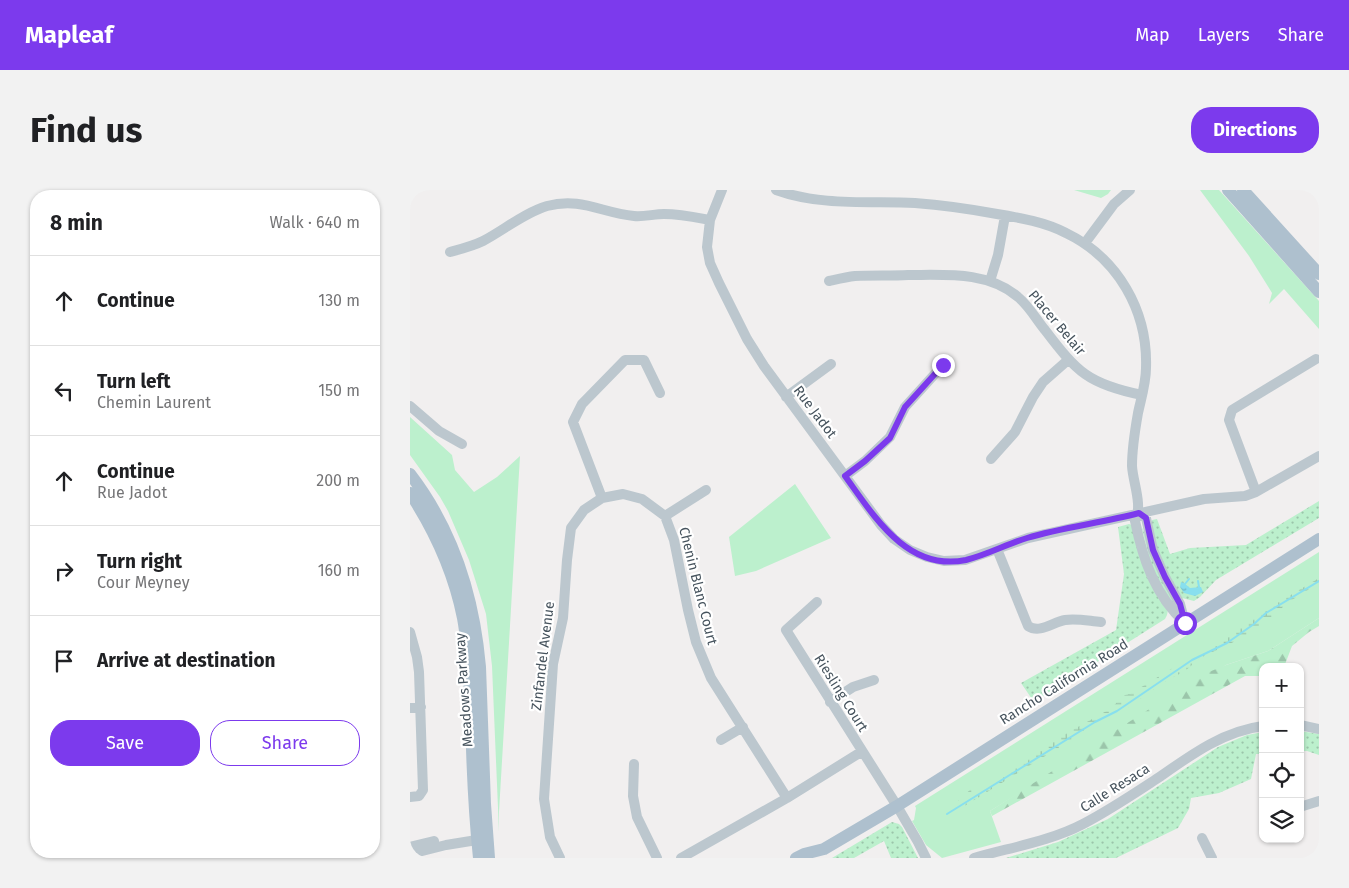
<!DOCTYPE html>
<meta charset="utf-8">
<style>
:root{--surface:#fff;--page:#f2f2f2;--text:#202124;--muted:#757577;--line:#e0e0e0;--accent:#7c3aed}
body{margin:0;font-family:"Fira Sans",sans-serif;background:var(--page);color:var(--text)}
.controls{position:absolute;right:15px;bottom:15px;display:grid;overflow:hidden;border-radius:10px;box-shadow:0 1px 4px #0004}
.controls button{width:45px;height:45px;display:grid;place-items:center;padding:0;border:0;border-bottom:1px solid var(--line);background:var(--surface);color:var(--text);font:25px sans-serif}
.stop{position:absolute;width:15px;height:15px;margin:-11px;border:4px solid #7c3aed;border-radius:50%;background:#fff}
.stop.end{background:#7c3aed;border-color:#fff;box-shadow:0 1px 5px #0008}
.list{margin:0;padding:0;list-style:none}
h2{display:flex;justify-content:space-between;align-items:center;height:65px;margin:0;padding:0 20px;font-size:21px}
h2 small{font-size:16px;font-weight:400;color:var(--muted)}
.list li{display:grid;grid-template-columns:32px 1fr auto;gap:15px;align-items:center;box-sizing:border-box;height:90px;padding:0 20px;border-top:1px solid var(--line)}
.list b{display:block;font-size:19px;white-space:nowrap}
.list p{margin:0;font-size:16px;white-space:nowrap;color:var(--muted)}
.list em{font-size:16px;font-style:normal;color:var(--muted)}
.actions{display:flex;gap:10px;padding:15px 20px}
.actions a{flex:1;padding:11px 0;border:1px solid var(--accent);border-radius:20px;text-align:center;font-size:18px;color:var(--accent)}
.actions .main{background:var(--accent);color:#fff}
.icon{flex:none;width:28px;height:28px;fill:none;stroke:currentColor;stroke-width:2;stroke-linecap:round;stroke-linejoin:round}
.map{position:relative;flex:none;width:909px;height:668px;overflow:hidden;border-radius:20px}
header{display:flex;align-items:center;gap:30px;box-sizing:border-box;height:70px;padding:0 25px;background:var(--accent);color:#fff}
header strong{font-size:24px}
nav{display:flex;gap:28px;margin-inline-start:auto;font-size:18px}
.intro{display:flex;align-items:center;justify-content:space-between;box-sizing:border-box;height:120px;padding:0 30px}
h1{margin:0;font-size:35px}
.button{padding:12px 22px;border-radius:20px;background:var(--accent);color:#fff;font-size:18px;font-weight:700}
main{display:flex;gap:30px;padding:0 30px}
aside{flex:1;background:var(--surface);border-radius:20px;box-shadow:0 1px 4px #0004}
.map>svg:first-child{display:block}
.green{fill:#bcf0cd}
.forest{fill:url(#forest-firs)}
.wetland{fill:url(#wetland-marsh)}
.garden{fill:url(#garden-dots)}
.water{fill:url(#water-ripples)}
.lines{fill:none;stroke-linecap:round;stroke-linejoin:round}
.stream{stroke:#88dfee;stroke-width:2}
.minor{stroke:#bcc7ce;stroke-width:10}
.major{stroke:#aec0ce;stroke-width:12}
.route{stroke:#7c3aed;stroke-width:6}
.labels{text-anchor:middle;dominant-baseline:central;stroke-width:4.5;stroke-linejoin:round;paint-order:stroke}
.street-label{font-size:14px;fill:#46535d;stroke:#fff}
</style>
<header>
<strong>Mapleaf</strong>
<nav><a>Map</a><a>Layers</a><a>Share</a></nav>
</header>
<div class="intro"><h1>Find us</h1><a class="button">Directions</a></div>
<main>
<aside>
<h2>8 min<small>Walk · 640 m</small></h2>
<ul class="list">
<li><svg class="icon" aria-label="ahead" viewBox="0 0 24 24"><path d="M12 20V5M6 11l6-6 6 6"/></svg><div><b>Continue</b></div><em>130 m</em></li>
<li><svg class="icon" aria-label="left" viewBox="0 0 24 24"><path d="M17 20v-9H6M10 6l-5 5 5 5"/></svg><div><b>Turn left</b><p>Chemin Laurent</p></div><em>150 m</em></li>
<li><svg class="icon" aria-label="ahead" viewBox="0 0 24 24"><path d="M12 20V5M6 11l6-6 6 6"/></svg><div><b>Continue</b><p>Rue Jadot</p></div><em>200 m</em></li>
<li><svg class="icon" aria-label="right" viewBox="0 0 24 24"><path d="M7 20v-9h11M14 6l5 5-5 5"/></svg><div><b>Turn right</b><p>Cour Meyney</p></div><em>160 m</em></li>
<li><svg class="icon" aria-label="arrive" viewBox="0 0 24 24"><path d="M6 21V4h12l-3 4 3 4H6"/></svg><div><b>Arrive at destination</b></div></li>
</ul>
<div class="actions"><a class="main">Save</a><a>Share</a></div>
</aside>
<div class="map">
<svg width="909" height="668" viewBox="0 0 909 668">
<defs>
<pattern id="forest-firs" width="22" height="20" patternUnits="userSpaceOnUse" patternTransform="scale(1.25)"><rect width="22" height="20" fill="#bcf0cd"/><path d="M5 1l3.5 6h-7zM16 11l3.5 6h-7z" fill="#9bc5aa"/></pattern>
<pattern id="wetland-marsh" width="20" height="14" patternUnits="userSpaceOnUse" patternTransform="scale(1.25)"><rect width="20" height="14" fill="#bcf0cd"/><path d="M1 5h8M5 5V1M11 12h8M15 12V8" fill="none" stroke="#9bc5aa"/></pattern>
<pattern id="garden-dots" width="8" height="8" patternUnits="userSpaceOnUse" patternTransform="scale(1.25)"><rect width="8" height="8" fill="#bcf0cd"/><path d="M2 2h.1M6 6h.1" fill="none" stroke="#9bc5aa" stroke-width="1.8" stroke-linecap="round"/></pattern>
<pattern id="water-ripples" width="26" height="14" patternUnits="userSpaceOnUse" patternTransform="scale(1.25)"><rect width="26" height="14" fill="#88dfee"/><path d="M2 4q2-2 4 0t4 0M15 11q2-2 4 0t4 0" fill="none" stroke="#71b7c4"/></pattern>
</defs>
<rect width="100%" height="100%" fill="#f1efef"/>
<path class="green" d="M664,0H701L698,4L691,8Z
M790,0H809L909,111V139L874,99L859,114L862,103L859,98L839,66Z
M0,227L42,265L45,280L64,302L87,287L110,266L89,622V642L82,476L76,424L59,370L38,321L30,307L0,265Z
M385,294L421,348L346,381L325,386L319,347Z
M909,362V428L858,461L816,475L580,621L591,652L532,668L516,655L502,631L504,630L506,618L505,616Z"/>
<path class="forest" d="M909,428V436L899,442L882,456L874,477H853V486H835L582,626L580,621L794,484L816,475L858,461Z"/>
<path class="wetland" d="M909,388V393L874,415L872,418L875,425L859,429L834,447L790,468L775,481L756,491L707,525L630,569L553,617L549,616L547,612L563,597L579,592L603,579L650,547L700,519L715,505L720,504L779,468L791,459L806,453L854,419L863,409L869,412Z"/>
<path class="garden" d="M909,311V328L806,390L790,407L784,411L772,408C759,385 742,358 742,330L747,329L760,364L780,358L836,355Z
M719,334L722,335L758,420L757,425L755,429L624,512L611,493L706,440L714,384L708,337Z
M731,335L763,409V412H760L742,379Z
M890,541L909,544V565L897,561H890Z
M853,542V564H846L841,589L809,603L781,608L779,619L768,638L706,668H596L648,652L698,629L808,557L837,545Z
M482,632L489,634L492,637L508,668H481L474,651L444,668H422Z"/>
<path class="water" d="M771,392L774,393L780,398L791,397L793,402L785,406L774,403L770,397Z"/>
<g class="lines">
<path class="stream" d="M788,391L789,397
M775,394L779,389
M537,624L685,532L707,521L782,470L817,453L844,434L856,423L909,391"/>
<path class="minor" d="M312,0L300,30L297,57L300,73L309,93L337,149L354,176L471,335L484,349L500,360L517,367L534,371L555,370L618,348L794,309L835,306L846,302L909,266
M366,0C410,16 459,11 505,13C532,15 560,19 587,24C611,28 635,32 656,43C708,68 738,121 736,178C736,193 731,209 728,223C725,240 722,258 722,276C723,293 733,315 725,331C733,370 745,405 775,433
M675,53L704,14L720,0
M40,62C51,59 63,56 73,51C94,40 114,23 137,16C171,7 192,23 224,26C234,27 244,24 254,24C270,24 284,27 300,30
M419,91C428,89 436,87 445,86C463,85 481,86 498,85C535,85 578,81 608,107C619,116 626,129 635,140C667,182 678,194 732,205
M580,91L588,65L595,26
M376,207L421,174
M0,216L29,241L52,254
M581,269L605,242L623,207L633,192L658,170
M435,286L455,271L480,247L495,217L533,175
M846,302L819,230L822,220L906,169
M192,308L163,232L172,214L215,170H234L250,203
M729,323L736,328L743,360L755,387L770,414L775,433
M255,326L296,300
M587,359L618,436C630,444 643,432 655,430C666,428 679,431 691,432
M407,412L376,440L487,616L508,652L516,668
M0,442L7,467L9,482L13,600L9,606L0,607
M420,512L443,497L464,490
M0,518L11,517
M890,535L909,539
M311,550L333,537
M224,574L223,606L227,627L247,668
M893,616L909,611
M792,648L802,668
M0,657L24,651
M0,664L36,655L73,649
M150,668L140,647L134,609L143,474L153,428L157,370L161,338L174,320L192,308L213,304L232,309L255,326L264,350L278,420L286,452L301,488L377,608
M271,668L377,608L451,562
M564,668C598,658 641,651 673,634C700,620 725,603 751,586C782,564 814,541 853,536"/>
<path class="major" d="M818,0L909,102
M833,0L909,84
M0,284C43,340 64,408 70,477L75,614L79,668
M0,303C25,341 44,383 53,428C59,460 59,492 61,523C62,572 64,620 69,668
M386,668L394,664L414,659L487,616L909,349"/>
</g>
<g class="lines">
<path class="route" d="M533,175L495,217L480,248L455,271L435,286C464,326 497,382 556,370C577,365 597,354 617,348C653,337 692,333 729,323L736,328L743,360L755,387L770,414L775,433"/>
</g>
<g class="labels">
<g class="street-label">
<text transform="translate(647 133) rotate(50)">Placer Belair</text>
<text transform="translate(405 222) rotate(53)">Rue Jadot</text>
<text transform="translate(288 396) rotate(76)">Chenin Blanc Court</text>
<text transform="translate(133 466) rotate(-83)">Zinfandel Avenue</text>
<text transform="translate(654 492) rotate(-32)">Rancho California Road</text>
<text transform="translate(54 500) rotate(-94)">Meadows Parkway</text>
<text transform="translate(431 503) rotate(58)">Riesling Court</text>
<text transform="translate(705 598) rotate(-32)">Calle Resaca</text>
</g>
</g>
</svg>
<div class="controls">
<button>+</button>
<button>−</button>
<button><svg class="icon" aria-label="locate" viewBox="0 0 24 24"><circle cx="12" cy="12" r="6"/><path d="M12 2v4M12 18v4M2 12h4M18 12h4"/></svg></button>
<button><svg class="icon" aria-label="layers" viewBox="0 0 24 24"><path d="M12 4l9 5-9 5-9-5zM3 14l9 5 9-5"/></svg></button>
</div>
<div class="stop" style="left:775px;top:433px"></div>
<div class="stop end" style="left:533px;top:175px"></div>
</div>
</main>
